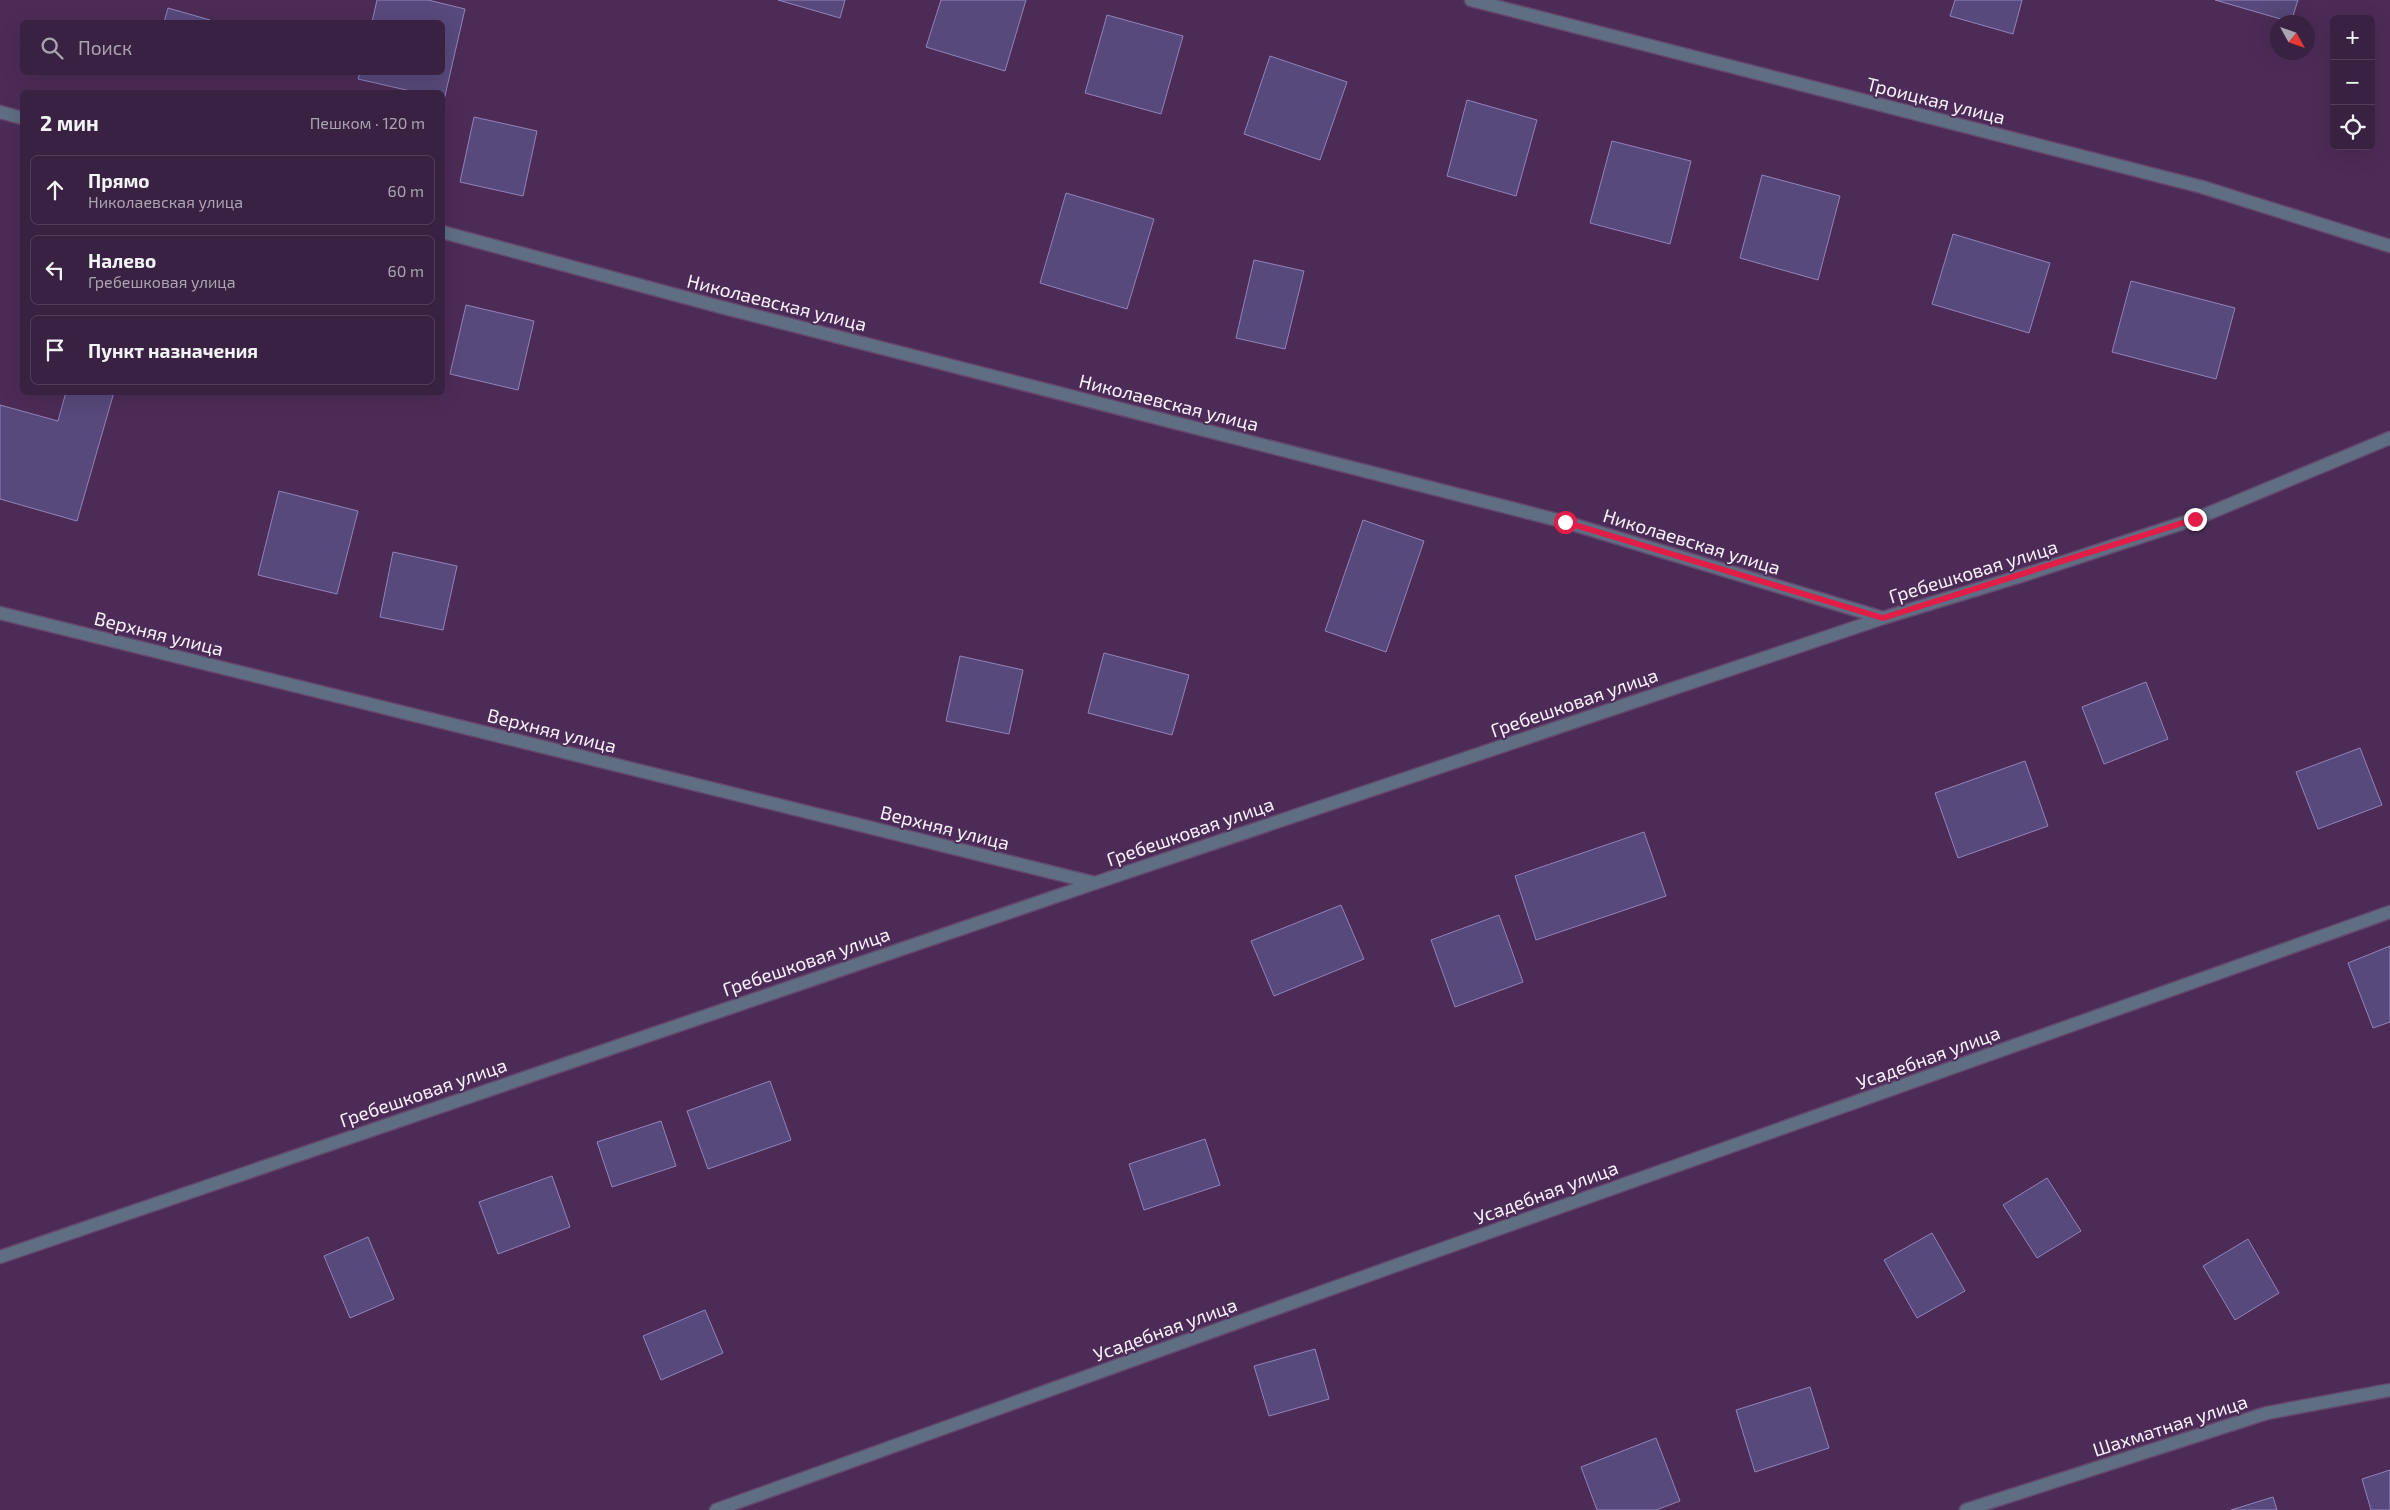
<!DOCTYPE html>
<html lang="ru">
<meta charset="utf-8">
<style>
:root{--surface:#392141;--page:#402948;--text:#f1f3f6;--muted:#aba3b1;--line:#533e5a}
body{margin:0;font-family:"Exo 2",sans-serif;background:var(--page);color:var(--text)}
.controls{position:absolute;right:15px;top:15px;display:grid;overflow:hidden;border-radius:8px;box-shadow:0 5px 20px #0002}
.controls button{width:45px;height:45px;display:grid;place-items:center;padding:0;border:0;border-bottom:1px solid var(--line);background:var(--surface);color:var(--text);font:25px sans-serif}
.compass{position:absolute;left:2270px;top:15px;width:45px;height:45px;border-radius:50%;background:var(--surface);box-shadow:0 5px 20px #0002;rotate:130deg}
.stop{position:absolute;width:15px;height:15px;margin:-11px;border:4px solid #e11d48;border-radius:50%;background:#fff}
.stop.end{background:#e11d48;border-color:#fff;box-shadow:0 1px 5px #0008}
.list{margin:0;padding:0;list-style:none}
h2{display:flex;justify-content:space-between;align-items:center;height:65px;margin:0;padding:0 20px;font-size:21px}
h2 small{font-size:16px;font-weight:400;color:var(--muted)}
.list li{display:grid;grid-template-columns:32px 1fr auto;gap:15px;align-items:center;box-sizing:border-box;height:70px;margin:0 10px 10px;padding:0 10px;border:1px solid var(--line);border-radius:8px}
.list b{display:block;font-size:19px;white-space:nowrap}
.list p{margin:0;font-size:16px;white-space:nowrap;color:var(--muted)}
.list em{font-size:16px;font-style:normal;color:var(--muted)}
.icon{flex:none;width:28px;height:28px;fill:none;stroke:currentColor;stroke-width:2;stroke-linecap:round;stroke-linejoin:round}
.map{position:relative;flex:none;width:2390px;height:1510px;overflow:hidden}
.search{position:absolute;background:var(--surface);box-shadow:0 5px 20px #0002;left:20px;top:20px;width:425px;height:55px;display:flex;align-items:center;gap:12px;box-sizing:border-box;padding:0 18px;border-radius:8px;color:var(--muted);font-size:19px}
.panel{position:absolute;background:var(--surface);box-shadow:0 5px 20px #0002;left:20px;top:90px;width:425px;height:305px;border-radius:8px}
.map>svg:first-child{display:block}
.building{fill:#57497b;stroke:#9283ba}
.lines{fill:none;stroke-linecap:round;stroke-linejoin:round}
.minor-casing{stroke:#64486e;stroke-width:15}
.minor{stroke:#5f6e83;stroke-width:12}
.route{stroke:#e11d48;stroke-width:6}
.labels{text-anchor:middle;dominant-baseline:central;stroke-width:4;stroke-linejoin:round;paint-order:stroke}
.street-label{font-size:19px;fill:#f9f1fc;stroke:#4c2c57}
</style>
<div class="map">
<svg width="2390" height="1510" viewBox="0 0 2390 1510">
<rect width="100%" height="100%" fill="#4c2c57"/>
<path class="building" d="M377,0H428L465,9L444,100L442,92H415L358,79L360,72H442V22H372Z
M778,0H845L840,18Z
M941,0H1026L1005,71L926,47Z
M1955,0H2022L2013,34L1950,16Z
M2215,0H2298L2291,22Z
M168,8L210,20L209,22H164Z
M1107,15L1183,36L1161,114L1085,93Z
M1270,56L1347,82L1320,160L1244,134Z
M1467,100L1537,120L1516,196L1447,176Z
M474,117L537,131L523,196L460,182Z
M1612,141L1691,161L1670,244L1590,223Z
M1762,175L1840,196L1818,280L1740,258Z
M1066,193L1154,219L1127,309L1040,283Z
M1953,234L2050,263L2029,333L1932,304Z
M1254,260L1304,271L1285,349L1236,338Z
M2131,281L2235,308L2216,379L2112,352Z
M466,305L534,321L518,390L450,374Z
M66,392H114L77,521L0,499V405L58,421Z
M279,491L358,511L337,594L258,575Z
M1363,520L1424,541L1386,652L1325,631Z
M393,552L457,566L443,630L380,617Z
M1104,653L1189,675L1172,735L1088,713Z
M960,656L1023,670L1009,734L946,721Z
M2146,682L2168,739L2104,764L2082,707Z
M2360,748L2382,805L2318,829L2296,772Z
M2025,761L2048,826L1958,858L1935,793Z
M1644,832L1666,896L1536,940L1515,876Z
M1341,905L1364,959L1274,996L1251,941Z
M1499,915L1523,982L1455,1007L1431,940Z
M2390,946V1022L2373,1028L2348,963Z
M770,1081L791,1140L708,1169L687,1111Z
M661,1121L676,1166L612,1187L597,1142Z
M1205,1139L1220,1185L1144,1210L1129,1164Z
M552,1176L570,1227L498,1254L479,1202Z
M2047,1178L2081,1231L2037,1258L2003,1205Z
M1932,1233L1965,1291L1917,1318L1884,1260Z
M368,1237L394,1299L350,1318L324,1256Z
M2248,1239L2279,1293L2235,1320L2203,1266Z
M705,1310L723,1353L661,1380L643,1336Z
M1315,1349L1329,1399L1269,1416L1254,1366Z
M1810,1387L1829,1448L1755,1472L1736,1410Z
M1656,1438L1680,1501L1656,1510H1597L1581,1467Z
M2390,1470V1510H2371L2362,1479Z
M2273,1497L2277,1510H2231Z"/>
<g class="lines">
<g class="minor-casing">
<path id="minor" d="M1471,0L2202,187L2390,246
M0,112L22,118
M442,232L717,306L1565,522L1883,618
M0,613L1095,883
M0,1257L1095,883L1883,618L2024,575L2195,519L2390,438
M716,1510L1397,1265L2390,912
M1966,1510L2267,1413L2390,1390"/>
</g>
<use href="#minor" class="minor"/>
</g>
<g class="lines">
<path class="route" d="M1565,522L1883,618L2195,519"/>
</g>
<g class="labels">
<g class="street-label">
<text transform="translate(1936 100) rotate(14)">Троицкая улица</text>
<text transform="translate(777 302) rotate(14)">Николаевская улица</text>
<text transform="translate(1169 402) rotate(14)">Николаевская улица</text>
<text transform="translate(1692 541) rotate(17)">Николаевская улица</text>
<text transform="translate(1973 571) rotate(-17)">Гребешковая улица</text>
<text transform="translate(159 633) rotate(14)">Верхняя улица</text>
<text transform="translate(1574 702) rotate(-19)">Гребешковая улица</text>
<text transform="translate(552 730) rotate(14)">Верхняя улица</text>
<text transform="translate(945 827) rotate(14)">Верхняя улица</text>
<text transform="translate(1190 831) rotate(-19)">Гребешковая улица</text>
<text transform="translate(806 961) rotate(-19)">Гребешковая улица</text>
<text transform="translate(1928 1057) rotate(-20)">Усадебная улица</text>
<text transform="translate(423 1092) rotate(-19)">Гребешковая улица</text>
<text transform="translate(1546 1192) rotate(-20)">Усадебная улица</text>
<text transform="translate(1165 1329) rotate(-20)">Усадебная улица</text>
<text transform="translate(2170 1425) rotate(-18)">Шахматная улица</text>
</g>
</g>
</svg>
<div class="controls">
<button>+</button>
<button>−</button>
<button><svg class="icon" aria-label="locate" viewBox="0 0 24 24"><circle cx="12" cy="12" r="6"/><path d="M12 2v4M12 18v4M2 12h4M18 12h4"/></svg></button>
</div>
<svg class="compass" viewBox="-18 -18 36 36"><path d="M0-13l5 13h-10z" fill="#e53935"/><path d="M0 13l5-13h-10z" fill="#aba3b1"/></svg>
<div class="stop" style="left:1565px;top:522px"></div>
<div class="stop end" style="left:2195px;top:519px"></div>
<div class="search"><svg class="icon" aria-label="search" viewBox="0 0 24 24"><circle cx="10" cy="10" r="6"/><path d="M15 15l6 6"/></svg>Поиск</div>
<section class="panel">
<h2>2 мин<small>Пешком · 120 m</small></h2>
<ul class="list">
<li><svg class="icon" aria-label="ahead" viewBox="0 0 24 24"><path d="M12 20V5M6 11l6-6 6 6"/></svg><div><b>Прямо</b><p>Николаевская улица</p></div><em>60 m</em></li>
<li><svg class="icon" aria-label="left" viewBox="0 0 24 24"><path d="M17 20v-9H6M10 6l-5 5 5 5"/></svg><div><b>Налево</b><p>Гребешковая улица</p></div><em>60 m</em></li>
<li><svg class="icon" aria-label="arrive" viewBox="0 0 24 24"><path d="M6 21V4h12l-3 4 3 4H6"/></svg><div><b>Пункт назначения</b></div></li>
</ul>
</section>
</div>
